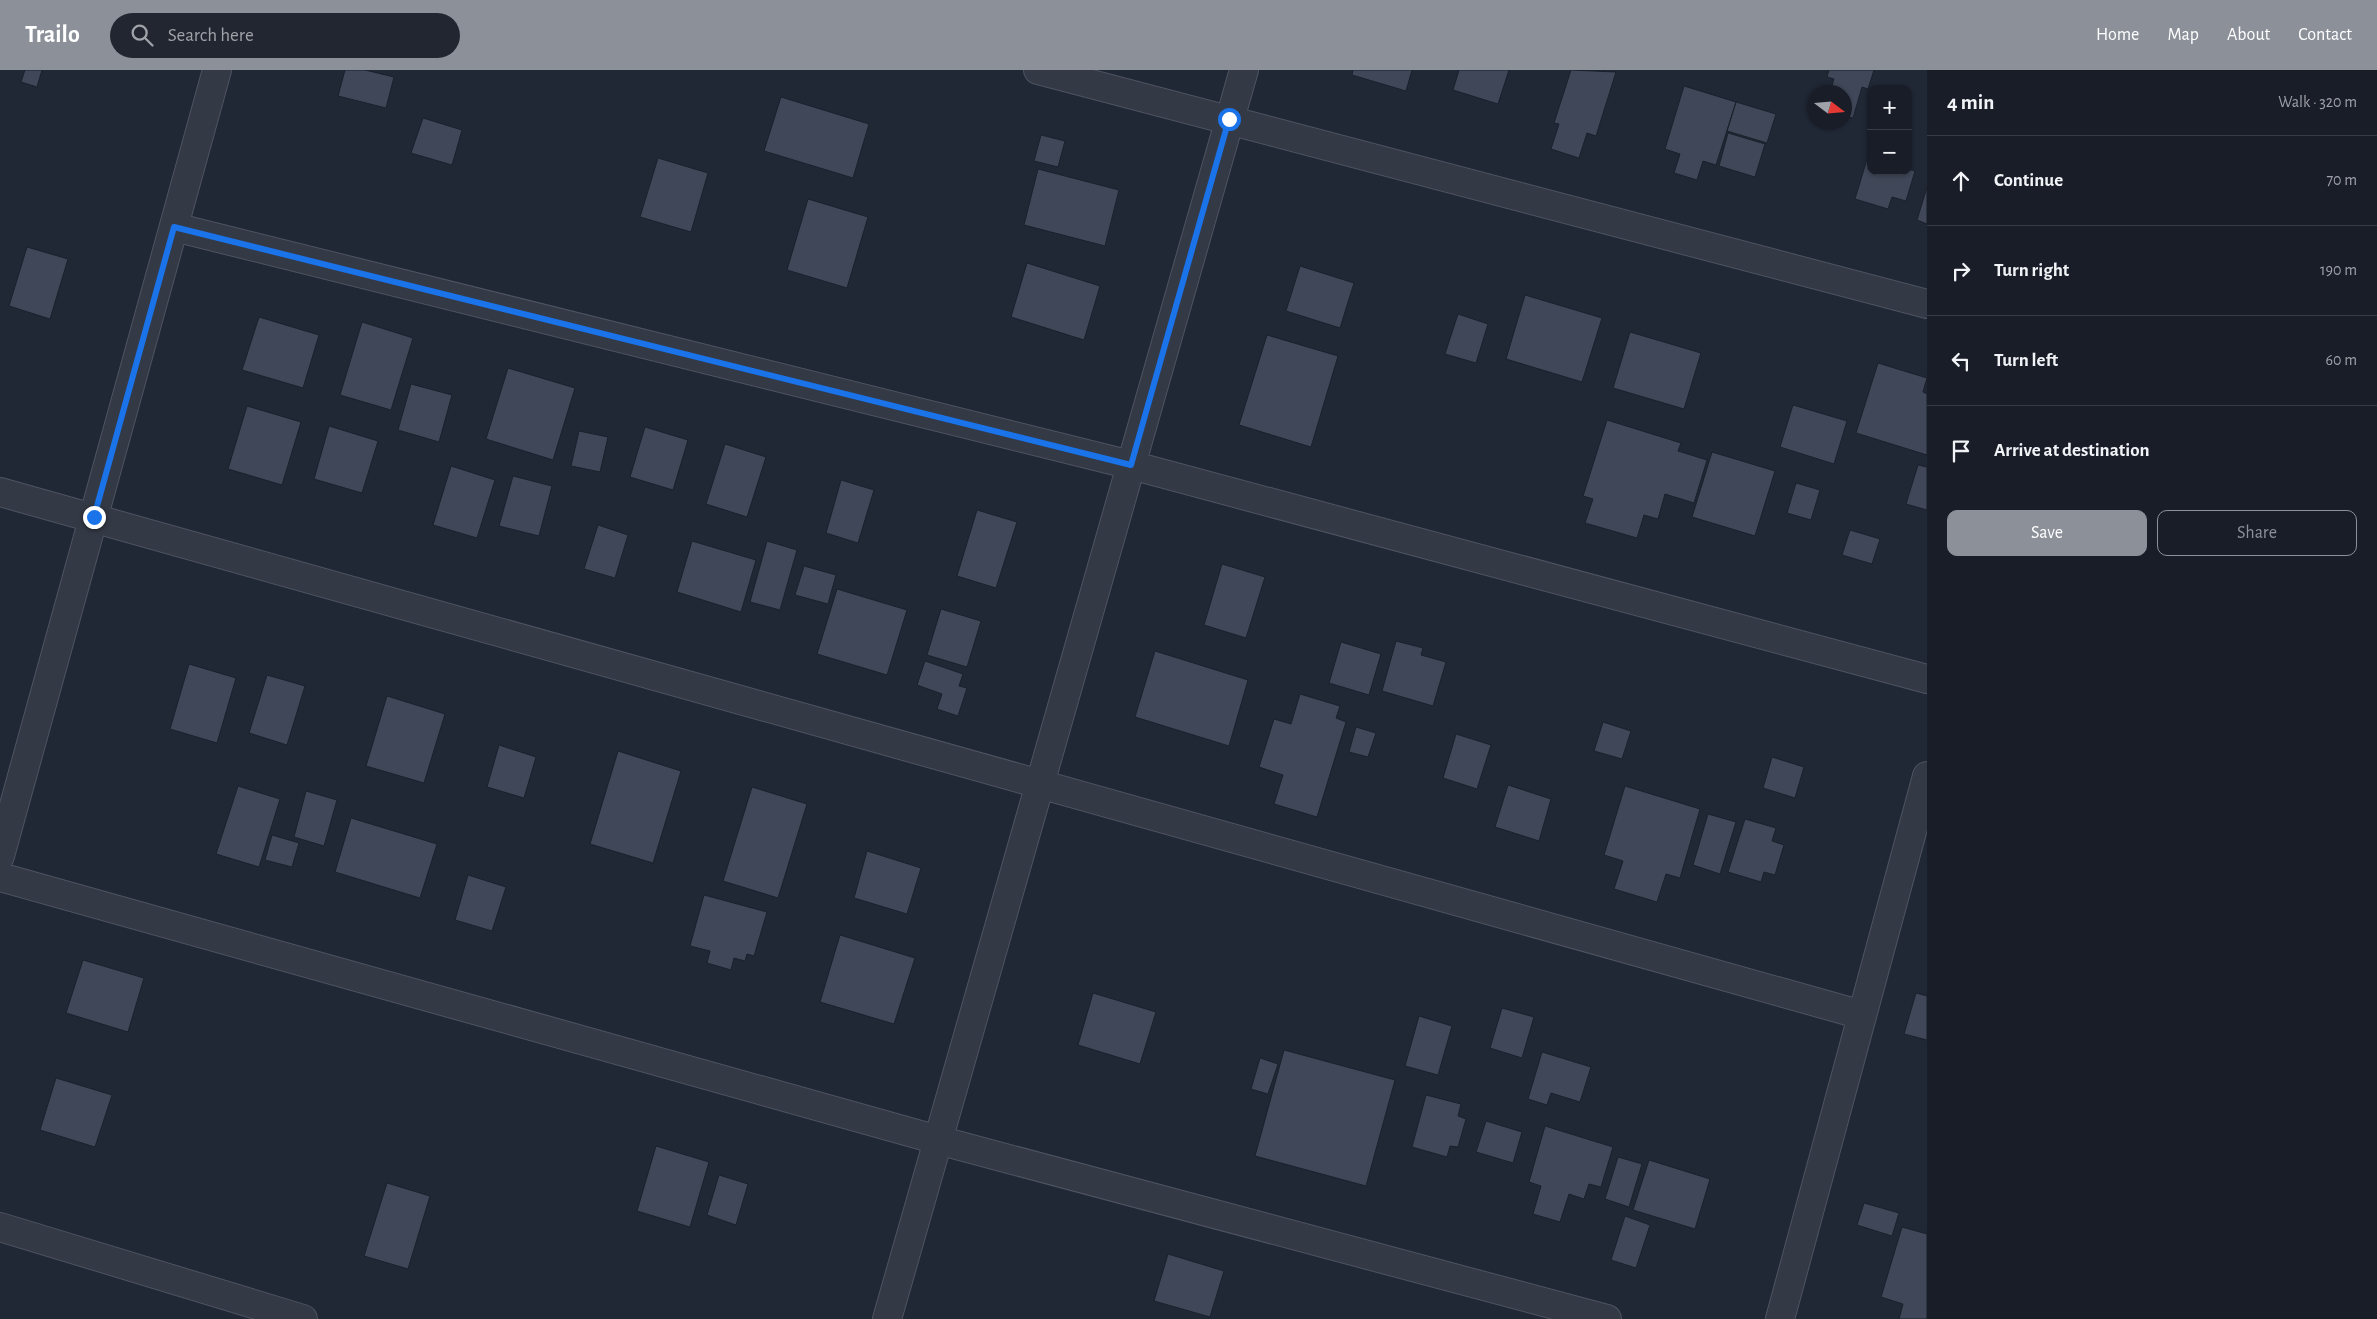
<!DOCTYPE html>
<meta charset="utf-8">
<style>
:root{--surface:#181d28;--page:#212630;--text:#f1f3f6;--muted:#9fa2a8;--line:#363b45;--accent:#8c9099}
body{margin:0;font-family:"Alegreya Sans",sans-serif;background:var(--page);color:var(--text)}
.controls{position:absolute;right:15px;top:15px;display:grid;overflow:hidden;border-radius:10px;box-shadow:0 1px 4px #0004}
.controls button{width:45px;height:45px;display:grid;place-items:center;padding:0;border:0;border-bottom:1px solid var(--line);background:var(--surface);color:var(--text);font:25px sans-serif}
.compass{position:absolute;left:1807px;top:15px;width:45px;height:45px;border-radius:50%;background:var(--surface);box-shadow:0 1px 4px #0004;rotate:106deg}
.stop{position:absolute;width:15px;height:15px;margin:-11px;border:4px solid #1a73e8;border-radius:50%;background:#fff}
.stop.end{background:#1a73e8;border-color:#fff;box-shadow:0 1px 5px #0008}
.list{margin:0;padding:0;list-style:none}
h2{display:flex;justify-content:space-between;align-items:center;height:65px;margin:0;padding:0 20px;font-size:21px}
h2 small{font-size:16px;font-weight:400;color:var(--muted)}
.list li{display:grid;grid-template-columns:32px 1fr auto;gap:15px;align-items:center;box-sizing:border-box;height:90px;padding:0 20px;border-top:1px solid var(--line)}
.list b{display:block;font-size:19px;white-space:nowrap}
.list em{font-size:16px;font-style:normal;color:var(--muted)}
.actions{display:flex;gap:10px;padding:15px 20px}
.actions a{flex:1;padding:11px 0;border:1px solid var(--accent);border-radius:10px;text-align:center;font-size:18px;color:var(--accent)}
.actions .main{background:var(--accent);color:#fff}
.icon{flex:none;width:28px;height:28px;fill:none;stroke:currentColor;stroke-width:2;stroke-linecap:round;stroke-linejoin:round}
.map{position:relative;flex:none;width:1927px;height:1249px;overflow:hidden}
header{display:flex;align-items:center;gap:30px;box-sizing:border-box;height:70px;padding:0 25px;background:var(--accent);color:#fff}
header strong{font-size:24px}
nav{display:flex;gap:28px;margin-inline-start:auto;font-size:18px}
.search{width:350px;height:45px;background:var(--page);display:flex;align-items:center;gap:12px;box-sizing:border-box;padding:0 18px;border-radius:28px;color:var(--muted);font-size:19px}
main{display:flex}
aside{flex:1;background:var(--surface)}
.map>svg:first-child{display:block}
.building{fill:#3f4758;stroke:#1b212c}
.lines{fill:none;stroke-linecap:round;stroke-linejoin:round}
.minor-casing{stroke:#4e5461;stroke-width:30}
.minor{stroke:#343946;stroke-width:28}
.route{stroke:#1a73e8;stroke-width:6}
</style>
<header>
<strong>Trailo</strong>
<div class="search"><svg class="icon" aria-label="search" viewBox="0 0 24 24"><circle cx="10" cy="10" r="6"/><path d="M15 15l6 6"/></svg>Search here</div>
<nav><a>Home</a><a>Map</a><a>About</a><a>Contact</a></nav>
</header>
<main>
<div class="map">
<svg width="1927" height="1249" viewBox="0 0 1927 1249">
<rect width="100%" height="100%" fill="#202735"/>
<path class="building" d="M25,0H42L37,17L21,12Z
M345,0H365L394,7L386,38L338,26Z
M1353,0H1412L1406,21L1352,5Z
M1459,0H1509L1498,34L1453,20Z
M1571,0L1616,2L1596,66L1587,63L1579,88L1551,79L1559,54L1554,53Z
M1829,0H1874L1868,19L1862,17L1853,48L1844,46V22H1830L1834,9L1827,7Z
M1684,16L1736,32L1716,95L1703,91L1697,110L1674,103L1680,84L1665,79Z
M781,27L869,54L853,108L764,81Z
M1736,32L1776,44L1767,73L1727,61Z
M423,48L462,60L452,95L411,83Z
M1728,63L1765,74L1755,107L1719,96Z
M1041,65L1065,71L1058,97L1034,91Z
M1871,76V101H1908V99L1915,101L1906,131L1892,127L1888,139L1855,129Z
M658,88L708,103L691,162L640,147Z
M1038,99L1119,120L1105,176L1024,155Z
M1927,117V154L1917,150Z
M808,129L868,147L847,218L787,200Z
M27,177L68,189L50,249L9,236Z
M1027,193L1100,216L1084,270L1011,247Z
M1300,196L1354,213L1340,258L1286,241Z
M1525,225L1602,248L1582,312L1506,289Z
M1458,244L1488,254L1476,293L1445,284Z
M259,247L319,265L303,318L242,300Z
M362,252L413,268L391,340L340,325Z
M1630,262L1701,283L1684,339L1613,318Z
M1267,265L1338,286L1311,377L1239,355Z
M1878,293L1927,308L1923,322L1927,324V385L1856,363Z
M508,298L575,318L553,390L486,369Z
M411,314L452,325L439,372L398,360Z
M1793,335L1847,351L1834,394L1780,377Z
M247,336L301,352L282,415L228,399Z
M1607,350L1681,373L1678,381L1707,390L1694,433L1665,424L1658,449L1644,445L1637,468L1585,453L1593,429L1583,426Z
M329,356L378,371L362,423L314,409Z
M645,357L688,370L673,420L630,407Z
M579,361L608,367L600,402L571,396Z
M725,374L766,387L747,447L706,434Z
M1712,382L1775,401L1755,466L1692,447Z
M1918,395L1927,397V440L1906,434Z
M451,396L495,410L477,468L433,455Z
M513,406L552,416L539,466L499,456Z
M841,410L874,420L858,473L826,463Z
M1796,413L1820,420L1811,450L1787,443Z
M977,440L1017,452L996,518L957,506Z
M598,455L628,465L615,508L584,499Z
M1850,460L1880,469L1872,494L1842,485Z
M692,471L756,490L741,542L677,522Z
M767,471L797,480L780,540L750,532Z
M1222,494L1265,507L1246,568L1204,555Z
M804,496L836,505L828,534L795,525Z
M837,519L907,540L887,605L817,584Z
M941,539L981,551L967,597L927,585Z
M1396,571L1423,578L1421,585L1446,592L1433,636L1382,621Z
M1341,572L1381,584L1369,625L1329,613Z
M1155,581L1248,610L1229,676L1135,647Z
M925,591L963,604L959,616L967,618L958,646L937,639L942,624L917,615Z
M189,594L236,608L217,673L170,659Z
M267,605L305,616L287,675L249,663Z
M1300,624L1340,636L1336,648L1346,652L1317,747L1274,734L1283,705L1259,697L1274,649L1291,654Z
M387,626L445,644L424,713L366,696Z
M1603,652L1631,661L1622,689L1594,681Z
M1356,657L1376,663L1368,687L1349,682Z
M1456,664L1491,675L1477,719L1443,708Z
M499,675L536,687L524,728L487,717Z
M618,681L681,701L653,793L590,774Z
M1772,687L1804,697L1795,728L1763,718Z
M1508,715L1551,729L1539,771L1495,757Z
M238,716L280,729L259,797L216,784Z
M1625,716L1700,739L1680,808L1666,804L1657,832L1614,819L1623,791L1604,785Z
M752,717L807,734L778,828L723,811Z
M306,721L337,730L324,776L294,767Z
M1708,744L1736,752L1720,804L1693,795Z
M351,748L437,774L420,828L335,802Z
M1745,749L1776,758L1772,771L1784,775L1775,805L1764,802L1761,812L1728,802Z
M272,765L299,773L292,797L265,790Z
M867,781L921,798L907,844L854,828Z
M468,805L506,817L492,861L455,850Z
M704,825L767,842L754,886L747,884L745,891L734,888L731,900L707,893L710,881L690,876Z
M840,865L915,888L894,954L820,932Z
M83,890L144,908L128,962L66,943Z
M1093,923L1156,942L1140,994L1078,975Z
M1916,923L1927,926V970L1904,964Z
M1502,938L1534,947L1522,988L1490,978Z
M1419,946L1452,956L1438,1005L1405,996Z
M1284,980L1395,1010L1366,1116L1255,1086Z
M1542,982L1591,997L1580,1032L1551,1023L1547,1035L1528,1029Z
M1260,988L1278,994L1268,1024L1251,1019Z
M56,1008L112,1025L95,1077L40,1060Z
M1426,1025L1461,1034L1458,1046L1466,1049L1458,1077L1450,1076L1447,1087L1412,1077Z
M1486,1051L1522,1062L1513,1093L1476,1082Z
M1545,1056L1613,1077L1601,1117L1589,1114L1584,1129L1569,1124L1560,1152L1533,1144L1541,1116L1529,1112Z
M656,1076L709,1092L690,1157L637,1141Z
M1618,1087L1642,1094L1629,1137L1605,1129Z
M1649,1090L1710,1109L1695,1159L1633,1140Z
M719,1105L748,1114L736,1155L707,1145Z
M387,1113L430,1126L408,1199L364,1186Z
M1864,1133L1899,1143L1892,1166L1857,1155Z
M1625,1146L1650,1155L1636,1198L1611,1190Z
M1902,1157L1927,1164V1249H1899L1903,1234L1881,1227Z
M1168,1184L1224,1201L1210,1247L1154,1231Z"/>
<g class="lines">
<g class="minor-casing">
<path id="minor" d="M1038,0L1927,234
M174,157L1131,395L1927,609
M0,422L1862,945
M0,786L217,0
M0,807L938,1070L1607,1249
M0,1157L303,1249
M887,1249L1244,0
M1780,1249L1927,706"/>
</g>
<use href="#minor" class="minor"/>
</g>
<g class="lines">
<path class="route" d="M94,447L174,157L1131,395L1229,49"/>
</g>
</svg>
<div class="controls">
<button>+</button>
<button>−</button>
</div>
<svg class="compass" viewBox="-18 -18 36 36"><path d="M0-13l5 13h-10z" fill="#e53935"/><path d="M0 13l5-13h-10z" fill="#9fa2a8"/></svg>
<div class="stop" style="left:1229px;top:49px"></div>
<div class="stop end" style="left:94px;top:447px"></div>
</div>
<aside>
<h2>4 min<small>Walk · 320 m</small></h2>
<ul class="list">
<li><svg class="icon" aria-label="ahead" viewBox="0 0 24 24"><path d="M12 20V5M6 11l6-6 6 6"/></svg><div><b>Continue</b></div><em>70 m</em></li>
<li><svg class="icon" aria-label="right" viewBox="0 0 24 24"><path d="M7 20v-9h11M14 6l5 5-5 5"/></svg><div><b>Turn right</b></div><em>190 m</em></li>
<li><svg class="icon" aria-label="left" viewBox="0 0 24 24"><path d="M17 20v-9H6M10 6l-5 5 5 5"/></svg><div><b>Turn left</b></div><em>60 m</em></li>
<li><svg class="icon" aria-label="arrive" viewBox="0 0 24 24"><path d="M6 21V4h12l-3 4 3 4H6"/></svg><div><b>Arrive at destination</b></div></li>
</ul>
<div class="actions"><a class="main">Save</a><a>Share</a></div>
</aside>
</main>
